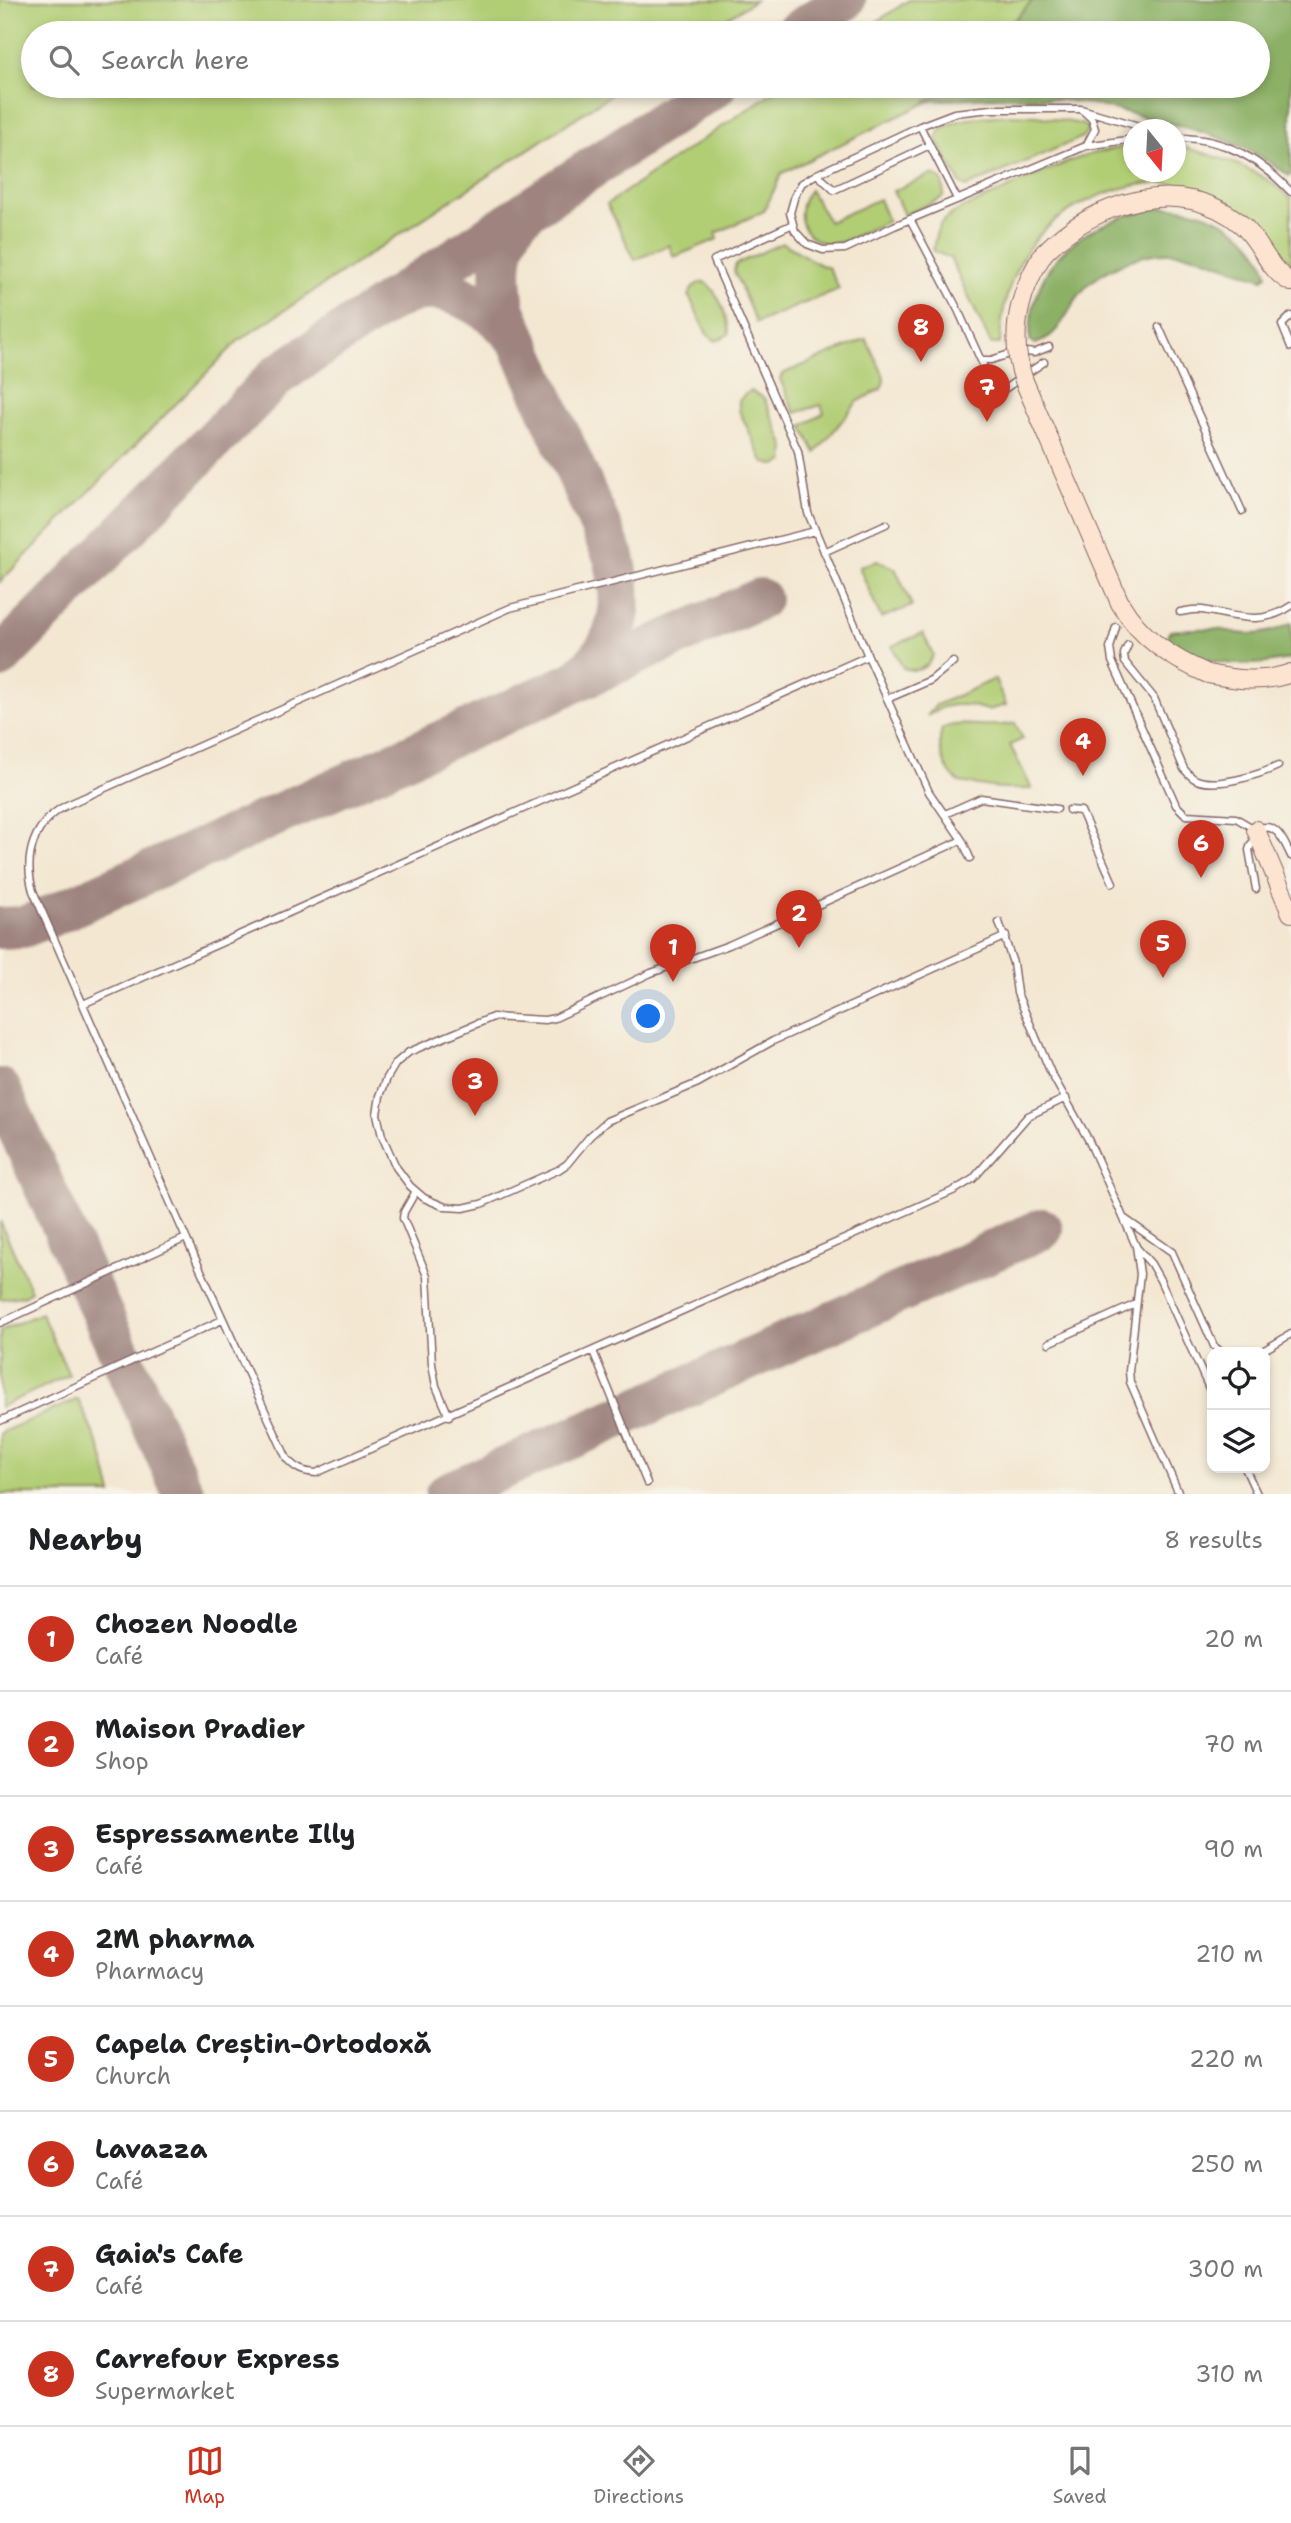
<!DOCTYPE html>
<meta charset="utf-8">
<style>
:root{--surface:#fff;--page:#f2f2f2;--text:#202124;--muted:#757577;--line:#e0e0e0;--accent:#c8321e}
body{margin:0;font-family:"Shantell Sans",sans-serif;background:var(--page);color:var(--text)}
.controls{position:absolute;right:21px;bottom:21px;display:grid;overflow:hidden;border-radius:14px;box-shadow:0 4px 10px #0003}
.controls button{width:63px;height:63px;display:grid;place-items:center;padding:0;border:0;border-bottom:2px solid var(--line);background:var(--surface);color:var(--text);font:35px sans-serif}
.compass{position:absolute;left:1123px;top:119px;width:63px;height:63px;border-radius:50%;background:var(--surface);box-shadow:0 4px 10px #0003;rotate:162deg}
.you{position:absolute;left:649px;top:1017px;width:24px;height:24px;margin:-18px;border:5px solid #fff;border-radius:50%;background:#1a73e8;box-shadow:0 0 0 10px #1a73e833}
.badge{display:grid;place-items:center;width:46px;height:46px;border-radius:50%;background:var(--accent);color:#fff;font-size:23px;font-weight:700}
.pin{position:absolute;translate:-50% -58px;filter:drop-shadow(0 2px 4px #0008)}
.pin::after{content:'';position:absolute;top:37px;width:24px;height:21px;background:inherit;clip-path:polygon(0 0,100% 0,50% 100%)}
.list{margin:0;padding:0;list-style:none}
h2{display:flex;justify-content:space-between;align-items:center;height:91px;margin:0;padding:0 28px;font-size:30px}
h2 small{font-size:23px;font-weight:400;color:var(--muted)}
.list li{display:grid;grid-template-columns:46px 1fr auto;gap:21px;align-items:center;box-sizing:border-box;height:105px;padding:0 28px;border-top:2px solid var(--line)}
.list b{display:block;font-size:26px;white-space:nowrap}
.list p{margin:0;font-size:23px;white-space:nowrap;color:var(--muted)}
.list em{font-size:23px;font-style:normal;color:var(--muted)}
.icon{flex:none;width:38px;height:38px;fill:none;stroke:currentColor;stroke-width:2;stroke-linecap:round;stroke-linejoin:round}
.map{position:relative;flex:none;width:1291px;height:1494px;overflow:hidden}
.search{position:absolute;background:var(--surface);box-shadow:0 4px 10px #0003;left:21px;right:21px;top:21px;height:77px;display:flex;align-items:center;gap:18px;box-sizing:border-box;padding:0 24px;border-radius:38px;color:var(--muted);font-size:26px}
.sheet{height:931px;background:var(--surface)}
nav{display:flex;justify-content:space-around;align-items:center;box-sizing:border-box;height:98px;border-top:2px solid var(--line);background:var(--surface);font-size:19px;color:var(--muted)}
nav a{display:grid;justify-items:center;gap:4px}
nav .on{color:var(--accent)}
.map>svg:first-child{display:block}
.green{fill:#b1ce74;stroke:#7e7650;stroke-width:2}
.forest{fill:#8cb166;stroke:#6b6848;stroke-width:2}
.lines{fill:none;stroke-linecap:round;stroke-linejoin:round}
.taxiway{stroke:#9e837e;stroke-width:42}
.lane-casing{stroke:#856565;stroke-width:9}
.secondary-casing{stroke:#856565;stroke-width:20}
.lane{stroke:#fff;stroke-width:6}
.secondary{stroke:#fde4d1;stroke-width:18}
.secondary-bridge-casing{stroke:#856565;stroke-width:20;stroke-linecap:butt}
.secondary-bridge{stroke:#fde4d1;stroke-width:18}
</style>
<div class="map">
<svg width="1291" height="1494" viewBox="0 0 1291 1494">
<rect width="100%" height="100%" fill="#f7f3e8"/>
<filter id="ink" filterUnits="userSpaceOnUse"><feTurbulence type="fractalNoise" baseFrequency=".0143" numOctaves="2"/><feDisplacementMap in="SourceGraphic" scale="14" xChannelSelector="R" yChannelSelector="G"/><feConvolveMatrix kernelMatrix="1 2 1 2 8 2 1 2 1" color-interpolation-filters="sRGB"/></filter>
<filter id="wash" filterUnits="userSpaceOnUse"><feTurbulence type="fractalNoise" baseFrequency=".00686" numOctaves="4" result="noise"/><feDisplacementMap in="SourceGraphic" scale="28" xChannelSelector="R" yChannelSelector="G"/><feGaussianBlur stdDeviation="1.57" result="paint"/><feColorMatrix in="noise" values="0 0 0 0 0 0 0 0 0 0 0 0 0 0 0 0 0 1.4 0 .05"/><feComposite in="paint" operator="in"/></filter>
<g filter="url(#wash)">
<rect width="100%" height="100%" fill="#f3e7d1"/>
<path class="green" d="M0,0H755L704,33H33V86H624L238,341L0,582Z
M909,0H1033L1002,33H860Z
M782,86H960L782,173L764,211L716,233L718,239L674,257L669,245L635,260L607,204Z
M1008,115L1037,116L1081,124L1087,127V132L1081,138L971,185L966,187L960,183L937,140C936,117 990,117 1008,115Z
M1133,146L1134,172H1176V147H1184C1222,158 1262,169 1291,199V264C1286,259 1283,253 1278,247C1262,225 1242,208 1216,197C1200,190 1178,183 1159,183C1113,184 1056,209 1029,248C1009,277 1001,309 1000,344H991L950,258L933,251C935,241 936,229 943,221C955,209 977,203 991,196C1037,176 1083,150 1133,146Z
M932,174L942,180L944,195L940,199L904,215L893,191Z
M810,190L829,222L879,199L888,221L842,242C808,251 788,217 810,190Z
M782,243C800,251 810,262 829,268L839,289L756,323L734,271L736,264Z
M705,282C718,291 729,319 729,334L716,341L707,334L689,296C692,287 695,283 705,282Z
M866,339L883,374L884,381L881,389L857,402L816,453L802,426L824,413L821,405L795,413L780,379L782,374Z
M751,391L764,398L785,447L784,461C776,466 771,466 763,461L739,410V401L744,395Z
M877,561L895,568L912,606L881,618L859,567Z
M923,633L933,655C927,669 917,673 903,668L892,646Z
M995,679L1006,705L988,710L968,705H954L943,707L927,716L936,705Z
M1015,723L1023,739L1010,745L1032,789H1005L959,782C944,771 936,746 942,729C958,719 991,730 1015,723Z
M0,1221L31,1291L23,1296L0,1299Z
M41,1313L69,1375L0,1407V1331Z
M78,1399L102,1453L112,1494H0V1433Z"/>
<path class="forest" d="M1033,0H1291V174L1289,176C1250,144 1205,132 1157,120C1135,115 1112,108 1090,104C1036,94 978,96 924,102L960,86H1258V33H1002Z
M1163,207C1205,207 1257,230 1267,275L1263,279C1207,263 1179,237 1119,265C1102,273 1088,282 1077,298C1065,316 1058,337 1035,344L1030,340C1030,256 1088,220 1163,207Z
M1291,623V658C1250,669 1199,667 1166,638L1170,631C1185,629 1199,628 1215,629C1222,629 1229,632 1237,633C1254,636 1277,632 1291,623Z"/>
<g class="lines">
<path class="taxiway" d="M795,33L845,0
M525,213C497,236 499,279 505,311L614,557C626,607 621,643 579,678
M400,297C441,276 489,305 515,337
M0,658L278,375L716,86
M0,928L23,927L46,918L760,599
M0,1089L184,1494
M446,1494L1042,1229"/>
</g>
</g>
<g filter="url(#ink)">
<g class="lines">
<g class="lane-casing">
<path id="lane" d="M1082,110L1092,119L1095,129L1086,146
M920,126L957,199
M1176,138C1223,137 1259,158 1291,192
M1134,139L1086,146L894,226L845,249L823,250L807,244L795,231L790,213L795,195L802,183L817,174L920,126L954,113L991,109H1081L1152,130
M817,174L834,190L930,145
M910,219L958,310L993,387L998,391L1003,390L1044,362
M793,224L714,260L798,451L808,513L868,656L929,792L962,840L970,858
M1291,316L1282,325L1291,347
M1159,327L1242,511
M981,360H991L1019,351L1034,353L1049,347
M815,531L510,608L67,805C34,822 23,856 33,891L186,1238L287,1459C296,1469 303,1472 316,1473L955,1190L973,1179L1028,1116L1066,1098
M824,552L886,524
M1180,612C1187,611 1195,609 1202,610C1235,615 1260,627 1291,606
M1116,627L1110,648L1112,661L1176,805L1186,815L1236,818L1256,830C1275,819 1284,841 1291,856
M1128,645L1124,654L1125,662L1154,698L1184,769C1188,773 1191,778 1197,780C1217,788 1259,775 1278,766
M887,699L931,680L953,662
M1069,810L1081,811L1113,883
M945,814L981,798L1057,809
M962,840L729,945L651,973L555,1018L545,1020L493,1017L409,1052L396,1063L387,1078L380,1096L377,1114L382,1136L396,1167L410,1186L424,1198L445,1207L463,1208L481,1204L558,1170L567,1164L590,1136L607,1121L698,1083L773,1041L1006,936
M1256,889L1249,850L1251,844L1258,839
M999,922L1013,963L1017,993L1051,1073L1088,1139L1136,1246L1140,1274L1129,1371L1130,1382L1179,1494
M83,1004L868,656
M416,1191L404,1212L403,1218L427,1276L432,1364L436,1386L449,1416
M1125,1219L1172,1252L1214,1346L1221,1352
M1137,1248L1151,1264L1160,1280L1212,1395
M0,1323L186,1238
M1049,1343L1136,1304
M593,1351L647,1483
M1261,1352L1291,1334
M0,1421L222,1320
M1245,1468L1257,1494"/>
</g>
<g class="secondary-casing">
<path id="secondary" d="M1044,253C1093,202 1182,173 1242,225C1261,241 1268,271 1291,282
M1208,674C1236,680 1263,683 1291,673
M1256,830L1291,913"/>
</g>
<use href="#lane" class="lane"/>
<use href="#secondary" class="secondary"/>
<g class="secondary-bridge-casing">
<path id="secondary-bridge" d="M1044,253C1018,293 1008,335 1024,381L1120,603C1140,638 1171,658 1208,674"/>
</g>
<use href="#secondary-bridge" class="secondary-bridge"/>
</g>
</g>
</svg>
<div class="controls">
<button><svg class="icon" aria-label="locate" viewBox="0 0 24 24"><circle cx="12" cy="12" r="6"/><path d="M12 2v4M12 18v4M2 12h4M18 12h4"/></svg></button>
<button><svg class="icon" aria-label="layers" viewBox="0 0 24 24"><path d="M12 4l9 5-9 5-9-5zM3 14l9 5 9-5"/></svg></button>
</div>
<svg class="compass" viewBox="-18 -18 36 36"><path d="M0-13l5 13h-10z" fill="#e53935"/><path d="M0 13l5-13h-10z" fill="#757577"/></svg>
<div class="you"></div>
<div class="pin badge" style="left:673px;top:982px">1</div>
<div class="pin badge" style="left:799px;top:948px">2</div>
<div class="pin badge" style="left:475px;top:1116px">3</div>
<div class="pin badge" style="left:1083px;top:776px">4</div>
<div class="pin badge" style="left:1163px;top:978px">5</div>
<div class="pin badge" style="left:1201px;top:878px">6</div>
<div class="pin badge" style="left:987px;top:422px">7</div>
<div class="pin badge" style="left:921px;top:362px">8</div>
<div class="search"><svg class="icon" aria-label="search" viewBox="0 0 24 24"><circle cx="10" cy="10" r="6"/><path d="M15 15l6 6"/></svg>Search here</div>
</div>
<section class="sheet">
<h2>Nearby<small>8 results</small></h2>
<ul class="list">
<li><span class="badge">1</span><div><b>Chozen Noodle</b><p>Café</p></div><em>20 m</em></li>
<li><span class="badge">2</span><div><b>Maison Pradier</b><p>Shop</p></div><em>70 m</em></li>
<li><span class="badge">3</span><div><b>Espressamente Illy</b><p>Café</p></div><em>90 m</em></li>
<li><span class="badge">4</span><div><b>2M pharma</b><p>Pharmacy</p></div><em>210 m</em></li>
<li><span class="badge">5</span><div><b>Capela Creștin-Ortodoxă</b><p>Church</p></div><em>220 m</em></li>
<li><span class="badge">6</span><div><b>Lavazza</b><p>Café</p></div><em>250 m</em></li>
<li><span class="badge">7</span><div><b>Gaia's Cafe</b><p>Café</p></div><em>300 m</em></li>
<li><span class="badge">8</span><div><b>Carrefour Express</b><p>Supermarket</p></div><em>310 m</em></li>
</ul>
</section>
<nav>
<a class="on"><svg class="icon" aria-label="map" viewBox="0 0 24 24"><path d="M3 6l6-2 6 2 6-2v14l-6 2-6-2-6 2zM9 4v14M15 6v14"/></svg>Map</a>
<a><svg class="icon" aria-label="directions" viewBox="0 0 24 24"><path d="M12 3l9 9-9 9-9-9zM9 14v-3h6M13 9l2 2-2 2"/></svg>Directions</a>
<a><svg class="icon" aria-label="saved" viewBox="0 0 24 24"><path d="M7 4h10v16l-5-4-5 4z"/></svg>Saved</a>
</nav>
